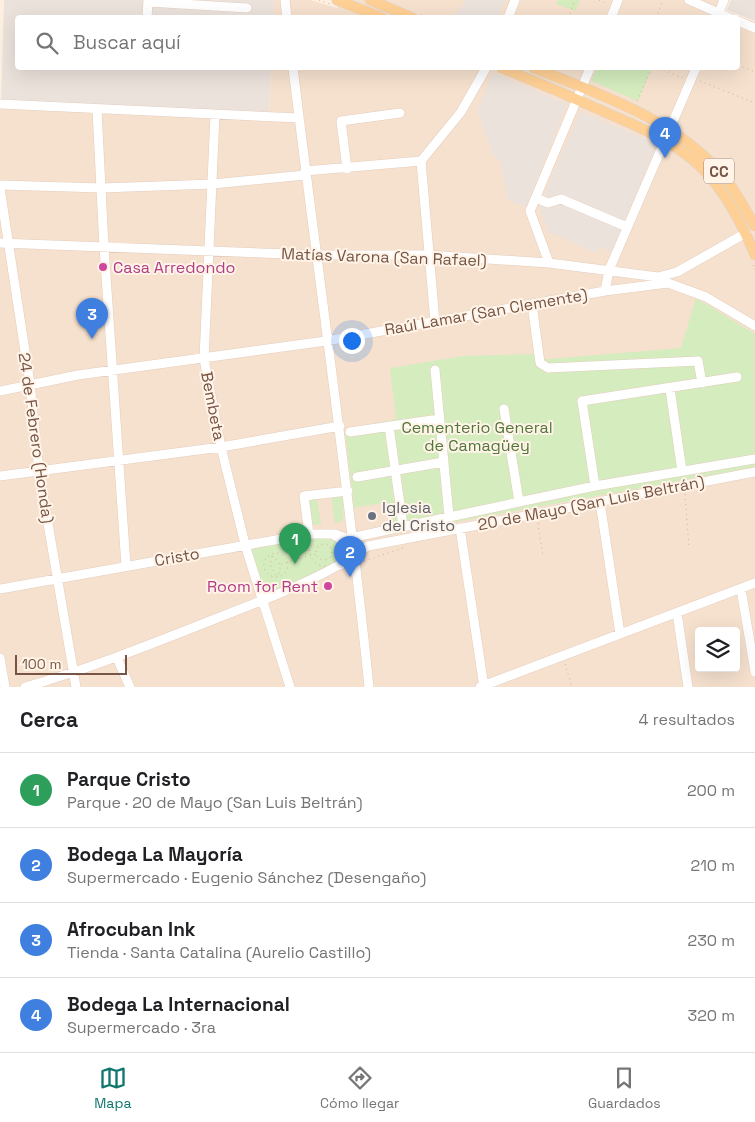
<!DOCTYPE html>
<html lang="es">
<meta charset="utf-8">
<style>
:root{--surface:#fff;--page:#f6f6f6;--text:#202124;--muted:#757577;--line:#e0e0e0;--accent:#0f766e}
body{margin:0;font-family:"Space Grotesk",sans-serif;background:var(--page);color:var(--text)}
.controls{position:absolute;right:15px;bottom:15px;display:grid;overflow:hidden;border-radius:5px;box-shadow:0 5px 20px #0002}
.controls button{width:45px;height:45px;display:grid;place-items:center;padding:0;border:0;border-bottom:1px solid var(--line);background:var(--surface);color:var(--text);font:25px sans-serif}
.scale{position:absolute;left:15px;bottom:12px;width:112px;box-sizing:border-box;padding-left:5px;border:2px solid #765446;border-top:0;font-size:14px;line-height:18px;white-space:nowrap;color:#765446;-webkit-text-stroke:4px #fff4e7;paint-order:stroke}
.you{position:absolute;left:351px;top:340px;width:18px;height:18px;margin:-12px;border:4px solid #fff;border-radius:50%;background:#1a73e8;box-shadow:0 0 0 8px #1a73e833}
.badge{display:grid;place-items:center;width:32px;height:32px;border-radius:50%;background:var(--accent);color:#fff;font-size:16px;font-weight:700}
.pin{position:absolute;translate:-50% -41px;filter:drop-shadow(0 1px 2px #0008)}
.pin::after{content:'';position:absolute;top:26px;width:18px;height:15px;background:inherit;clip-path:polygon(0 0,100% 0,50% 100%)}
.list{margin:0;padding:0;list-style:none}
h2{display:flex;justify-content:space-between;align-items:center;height:65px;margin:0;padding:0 20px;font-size:21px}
h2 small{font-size:16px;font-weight:400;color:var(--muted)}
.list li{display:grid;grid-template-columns:32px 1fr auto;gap:15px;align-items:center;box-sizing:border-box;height:75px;padding:0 20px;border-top:1px solid var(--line)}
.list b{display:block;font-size:19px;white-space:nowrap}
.list p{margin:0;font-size:16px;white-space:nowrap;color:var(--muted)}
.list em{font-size:16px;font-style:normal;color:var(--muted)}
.icon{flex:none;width:28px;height:28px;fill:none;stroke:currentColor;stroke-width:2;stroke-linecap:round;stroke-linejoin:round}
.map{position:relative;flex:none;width:755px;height:687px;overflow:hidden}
.search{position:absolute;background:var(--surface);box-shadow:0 5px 20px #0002;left:15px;right:15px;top:15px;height:55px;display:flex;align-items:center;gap:12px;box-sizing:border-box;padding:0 18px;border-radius:5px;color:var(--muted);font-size:19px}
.sheet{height:365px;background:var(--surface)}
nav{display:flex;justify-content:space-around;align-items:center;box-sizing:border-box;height:70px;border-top:1px solid var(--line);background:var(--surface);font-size:14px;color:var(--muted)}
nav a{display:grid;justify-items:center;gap:2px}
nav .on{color:var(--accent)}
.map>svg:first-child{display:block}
.residential{fill:#f6e1ce;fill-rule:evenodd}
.industrial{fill:#ece2dc}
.green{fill:#d4ecbe}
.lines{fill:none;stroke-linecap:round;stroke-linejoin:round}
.minor-casing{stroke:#e4cdbe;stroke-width:10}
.major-casing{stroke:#dbd3cf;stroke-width:11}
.path{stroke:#d9ae99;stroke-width:1;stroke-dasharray:1 4;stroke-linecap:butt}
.minor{stroke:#fff;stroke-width:9}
.major{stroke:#ffd095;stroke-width:10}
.hotel-dot{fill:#d1479c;stroke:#fff4e7;stroke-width:2}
.worship-dot{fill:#6b7280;stroke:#fff4e7;stroke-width:2}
.labels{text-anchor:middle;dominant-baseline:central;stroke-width:4;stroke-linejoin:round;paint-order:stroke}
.shield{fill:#fff4e7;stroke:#9f8476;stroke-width:1}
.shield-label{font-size:15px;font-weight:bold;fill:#765446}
.street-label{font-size:16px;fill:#765446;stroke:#fff4e7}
.hotel-label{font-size:16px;fill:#b23c85;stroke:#fff4e7;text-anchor:start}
.park-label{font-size:16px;fill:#51763b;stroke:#fff4e7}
.worship-label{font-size:16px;fill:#5b616d;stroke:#fff4e7;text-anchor:start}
</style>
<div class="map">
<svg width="755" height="687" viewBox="0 0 755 687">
<rect width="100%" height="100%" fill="#fef0e0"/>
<path class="residential" d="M274,0H310L337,8L339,0H722L717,11L731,18H273Z
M738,20L755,28V687H0V102L269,117L271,68H738ZM699,631H736V668H699Z"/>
<path class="industrial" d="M4,0H274L273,17L18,18V68H271L269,112L1,102Z
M467,0H505L498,17H453Z
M731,0H755V21L727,10Z
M493,73L567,104L526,207L507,200L501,163L492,152L477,111Z
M580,111L657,144L611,252L600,247L597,253L548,232L539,208Z"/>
<path class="green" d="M558,0H580L575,11L556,4Z
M597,68H652L638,101L591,81Z
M696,298L755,334V467L391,534L387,502L354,508L345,429L396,419L390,368L463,356L536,354L537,360L681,348Z
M343,494V520L335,524L331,496Z
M317,498L321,524L313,525L309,499Z
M319,536C335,535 344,542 341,559L333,566L267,594L263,591L251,552L253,548Z"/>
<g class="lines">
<g class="minor-casing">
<path id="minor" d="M285,0L287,18
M689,0L730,18
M148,2L247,8
M717,17L724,0
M147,18L148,0
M508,18L515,0
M611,18L618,0
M738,21L755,28
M293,68C318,274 348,480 369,687
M0,104L299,118
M97,110L104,247L126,566
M215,115L204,359L221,447L246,548L290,687
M421,161L435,322
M421,161L461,112L486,68
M347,169L341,121L400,113
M305,171L421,161
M0,185L102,188L213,184L305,175
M0,188L30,384L39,471L76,687
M536,198L548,203L561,199L627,227
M0,243L315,255H428L549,263L658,277L677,272L746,233
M549,263L530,211L590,68
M605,291L609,270L696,68
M532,304L540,363L548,368L698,361L702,383
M435,370L449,516
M670,389L682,471
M0,391L78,375L326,341L605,291L668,283L706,297L755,326
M504,409L519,502
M389,426L403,526
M350,432L439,419
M0,476L221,447L340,426
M357,477L444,462
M595,486L582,401L737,377
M600,502L620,634
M460,528L484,687
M309,534L304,496L348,491
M334,535C346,541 350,554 341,565
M350,538L595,486L755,459
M0,589L309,534H335L353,541
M741,589L755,672
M677,613L688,687
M0,658L5,687
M117,658L130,687
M25,687C93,668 159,641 225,615C273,596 325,578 368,546L755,472
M480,687L755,583"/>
</g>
<g class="major-casing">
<path id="major" d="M337,0L383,18
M370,0L413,18
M502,68C537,82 572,97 607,113C637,126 668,139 693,160C722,184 741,221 755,255
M534,68C601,95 676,119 724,177C736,191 745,210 755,226"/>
</g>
<path class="path" d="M319,0L330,4
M599,0L607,4
M421,15L429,18
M568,18L575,0
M656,18L663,0
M738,65L755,72
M659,68L683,78
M700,81L755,103
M637,101L652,68
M753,265L755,270
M685,494L689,547
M538,523L543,557
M310 551a15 15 0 1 1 30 0a15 15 0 1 1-30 0Z
M316 552a8 8 0 1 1 16 0a8 8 0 1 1-16 0Z
M264 565a12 12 0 1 1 24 0a12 12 0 1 1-24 0Z
M272,556C280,560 283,569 277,576L270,565Z
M364,561L403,548
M281,564L316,554
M565,664L572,687"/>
<use href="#minor" class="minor"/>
<use href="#major" class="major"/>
</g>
<g class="hotel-dot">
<circle cx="103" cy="267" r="5"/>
<circle cx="328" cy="586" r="5"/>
</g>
<circle class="worship-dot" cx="372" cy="516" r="5"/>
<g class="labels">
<rect class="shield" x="704" y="158.5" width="30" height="25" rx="4"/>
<g class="shield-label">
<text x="719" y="171">CC</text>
</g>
<g class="street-label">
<text transform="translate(384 257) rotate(2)">Matías Varona (San Rafael)</text>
<text transform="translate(486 312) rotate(-10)">Raúl Lamar (San Clemente)</text>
<text transform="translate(213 406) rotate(79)">Bembeta</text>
<text transform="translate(36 438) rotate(82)">24 de Febrero (Honda)</text>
<text transform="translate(591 503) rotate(-11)">20 de Mayo (San Luis Beltrán)</text>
<text transform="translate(177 557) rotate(-10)">Cristo</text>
</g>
<g class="hotel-label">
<text x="113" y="267">Casa Arredondo</text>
<text x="318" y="586" text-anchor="end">Room for Rent</text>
</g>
<g class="park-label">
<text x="477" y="427">Cementerio General<tspan x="477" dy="18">de Camagüey</tspan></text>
</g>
<g class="worship-label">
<text x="382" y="507">Iglesia<tspan x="382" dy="18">del Cristo</tspan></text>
</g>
</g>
</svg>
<div class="controls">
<button><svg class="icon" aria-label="layers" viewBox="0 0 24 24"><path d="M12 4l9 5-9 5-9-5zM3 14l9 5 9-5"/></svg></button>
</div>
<div class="scale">100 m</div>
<div class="you"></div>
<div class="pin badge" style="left:295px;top:564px;background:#2e9e5b">1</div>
<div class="pin badge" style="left:350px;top:577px;background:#3f7fe0">2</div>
<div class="pin badge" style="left:92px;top:339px;background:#3f7fe0">3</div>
<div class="pin badge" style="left:665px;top:158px;background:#3f7fe0">4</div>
<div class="search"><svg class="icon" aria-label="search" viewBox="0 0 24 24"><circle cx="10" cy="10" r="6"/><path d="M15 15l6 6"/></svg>Buscar aquí</div>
</div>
<section class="sheet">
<h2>Cerca<small>4 resultados</small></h2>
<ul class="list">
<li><span class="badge" style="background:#2e9e5b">1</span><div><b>Parque Cristo</b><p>Parque · 20 de Mayo (San Luis Beltrán)</p></div><em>200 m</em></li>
<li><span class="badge" style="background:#3f7fe0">2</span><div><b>Bodega La Mayoría</b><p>Supermercado · Eugenio Sánchez (Desengaño)</p></div><em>210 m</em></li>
<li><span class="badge" style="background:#3f7fe0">3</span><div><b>Afrocuban Ink</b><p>Tienda · Santa Catalina (Aurelio Castillo)</p></div><em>230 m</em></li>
<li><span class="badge" style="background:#3f7fe0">4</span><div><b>Bodega La Internacional</b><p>Supermercado · 3ra</p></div><em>320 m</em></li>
</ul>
</section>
<nav>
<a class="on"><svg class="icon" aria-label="map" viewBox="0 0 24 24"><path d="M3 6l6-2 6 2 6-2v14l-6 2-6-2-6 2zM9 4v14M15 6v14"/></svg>Mapa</a>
<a><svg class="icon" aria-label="directions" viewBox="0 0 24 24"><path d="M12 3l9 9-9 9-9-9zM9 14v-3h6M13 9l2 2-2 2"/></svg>Cómo llegar</a>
<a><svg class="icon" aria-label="saved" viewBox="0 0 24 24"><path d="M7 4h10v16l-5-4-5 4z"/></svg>Guardados</a>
</nav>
